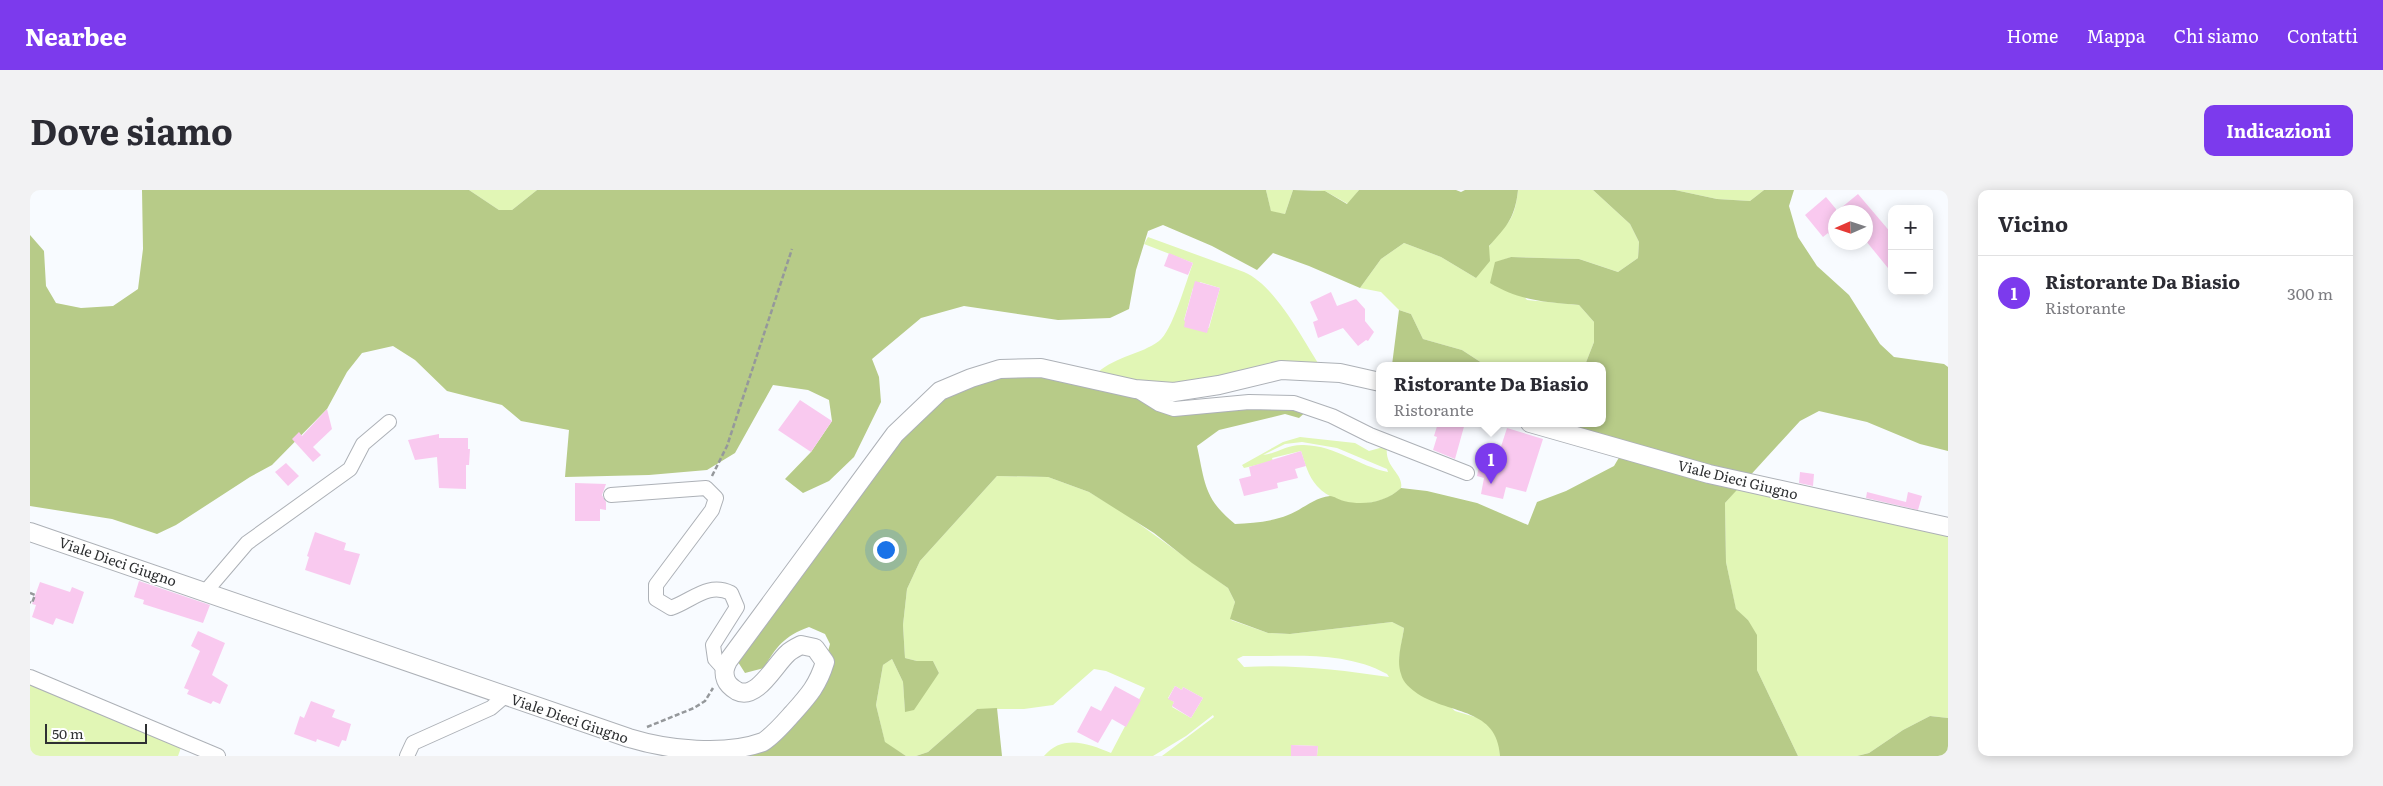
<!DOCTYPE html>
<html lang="it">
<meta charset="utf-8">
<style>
:root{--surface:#fff;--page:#f2f2f3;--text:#2b2b33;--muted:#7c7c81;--line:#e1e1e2;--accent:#7c3aed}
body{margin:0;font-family:Literata,serif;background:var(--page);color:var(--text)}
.controls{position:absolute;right:15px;top:15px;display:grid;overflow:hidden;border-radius:10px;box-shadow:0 2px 12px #0003}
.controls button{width:45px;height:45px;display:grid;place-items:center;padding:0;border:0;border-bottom:1px solid var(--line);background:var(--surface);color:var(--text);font:25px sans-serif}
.compass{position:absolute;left:1798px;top:15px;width:45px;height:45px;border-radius:50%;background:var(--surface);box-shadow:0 2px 12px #0003;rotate:267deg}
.scale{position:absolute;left:15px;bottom:12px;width:102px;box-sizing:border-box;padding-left:5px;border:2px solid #2e3032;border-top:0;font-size:14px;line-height:18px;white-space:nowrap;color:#2e3032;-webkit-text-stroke:4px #fff;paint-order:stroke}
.you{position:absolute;left:855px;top:359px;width:18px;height:18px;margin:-12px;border:4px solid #fff;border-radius:50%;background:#1a73e8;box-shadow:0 0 0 8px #1a73e833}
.badge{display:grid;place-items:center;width:32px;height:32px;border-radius:50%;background:var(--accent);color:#fff;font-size:16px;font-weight:700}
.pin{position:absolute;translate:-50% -41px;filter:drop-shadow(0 1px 2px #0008)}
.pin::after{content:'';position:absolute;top:26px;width:18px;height:15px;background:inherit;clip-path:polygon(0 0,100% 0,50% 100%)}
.popup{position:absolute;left:1346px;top:172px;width:230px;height:65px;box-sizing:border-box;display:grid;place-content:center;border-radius:10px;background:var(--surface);filter:drop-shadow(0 1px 4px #0005);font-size:16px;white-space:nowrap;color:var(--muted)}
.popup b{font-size:19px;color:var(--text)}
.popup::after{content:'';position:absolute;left:50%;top:100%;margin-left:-10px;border:10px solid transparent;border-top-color:var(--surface)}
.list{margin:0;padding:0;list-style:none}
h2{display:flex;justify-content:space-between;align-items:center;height:65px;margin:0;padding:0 20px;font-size:21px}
h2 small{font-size:16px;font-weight:400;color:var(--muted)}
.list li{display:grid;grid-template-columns:32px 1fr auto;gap:15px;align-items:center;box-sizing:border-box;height:75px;padding:0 20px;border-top:1px solid var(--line)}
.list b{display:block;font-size:19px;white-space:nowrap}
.list p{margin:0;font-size:16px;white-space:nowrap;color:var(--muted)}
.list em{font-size:16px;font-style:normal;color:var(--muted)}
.map{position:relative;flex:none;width:1918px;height:566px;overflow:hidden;border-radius:10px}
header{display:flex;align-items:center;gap:30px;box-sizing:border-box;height:70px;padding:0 25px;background:var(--accent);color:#fff}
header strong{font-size:24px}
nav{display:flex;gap:28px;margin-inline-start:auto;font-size:18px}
.intro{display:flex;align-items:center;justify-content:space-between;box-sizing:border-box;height:120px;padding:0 30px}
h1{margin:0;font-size:35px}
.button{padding:12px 22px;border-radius:10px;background:var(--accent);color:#fff;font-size:18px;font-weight:700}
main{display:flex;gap:30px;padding:0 30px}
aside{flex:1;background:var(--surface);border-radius:10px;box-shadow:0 2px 12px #0003}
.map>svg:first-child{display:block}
.green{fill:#e1f6b5;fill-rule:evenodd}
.forest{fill:#b7cb88}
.building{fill:#f9c9ef}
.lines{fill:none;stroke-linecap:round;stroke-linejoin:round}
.minor-casing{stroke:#adb1b7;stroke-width:16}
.major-casing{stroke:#adb1b7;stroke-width:20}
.path{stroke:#95989b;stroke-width:2.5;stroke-dasharray:5 2.5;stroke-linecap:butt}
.minor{stroke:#fff;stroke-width:14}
.major{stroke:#fff;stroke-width:18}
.labels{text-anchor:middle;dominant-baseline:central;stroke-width:4;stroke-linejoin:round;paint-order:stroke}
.street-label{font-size:14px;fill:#2e3032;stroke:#fff}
</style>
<header>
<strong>Nearbee</strong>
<nav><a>Home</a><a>Mappa</a><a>Chi siamo</a><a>Contatti</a></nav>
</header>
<div class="intro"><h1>Dove siamo</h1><a class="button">Indicazioni</a></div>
<main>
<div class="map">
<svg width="1918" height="566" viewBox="0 0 1918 566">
<rect width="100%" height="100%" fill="#f8fbff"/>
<path class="green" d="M439,0H507L482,20H469Z
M1236,0H1263L1255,24L1241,22Z
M1282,0H1329L1318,14L1295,1Z
M1488,0H1563L1600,34L1609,52L1608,68L1588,82L1549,69L1481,67L1465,73L1497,110L1549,115L1564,132V152L1555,175H1455L1432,160L1393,149L1381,124L1369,120L1351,102L1330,98L1351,69L1374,53L1411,67L1446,88C1450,78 1454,64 1460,55C1478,30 1484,34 1488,0Z
M1645,0H1734L1720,11L1687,9Z
M1118,47L1214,82C1245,95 1272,148 1290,176L1135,198L1067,183C1088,165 1110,165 1129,151C1142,142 1157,89 1163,73L1114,54ZM1170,92L1190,98L1179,138L1154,130L1163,98L1168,100Z
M1270,247L1325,253L1339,261L1357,256C1354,278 1374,283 1371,298C1350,319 1308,319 1287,296C1278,286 1275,273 1271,261L1242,268L1243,271L1214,278L1212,275L1253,252ZM1272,252L1307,258L1357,279L1358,282C1328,276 1307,256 1274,255C1257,254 1246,264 1233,265L1255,254Z
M967,286L1018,287L1059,302L1094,323L1198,398L1205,412L1201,430L1238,443L1260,444L1362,432L1374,438L1369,469L1425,521L1452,529L1464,540L1469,553L1470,566H1287L1288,556L1262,555L1261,566H1132L1184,527L1183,525L1156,546L1123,566H1014C1032,544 1058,553 1081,563L1115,498L1076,481L1064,479L1023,515L994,519H947L898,562L886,566H876L855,553L846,515L853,475L862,469L873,492L875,521L909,483L903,471H887L875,468L873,435L877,399L890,371ZM1213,466C1261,467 1313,460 1357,484L1359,487C1311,480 1263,474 1214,477L1207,469ZM1145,496L1152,500L1153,497L1173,508L1161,528L1142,517L1144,512L1138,508Z
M1708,298L1918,343V528L1900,526L1873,540L1839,563L1827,566H1768L1727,480L1726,466L1718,430L1706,420L1696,372L1695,313Z
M0,487L153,552L148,566H0Z"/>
<path class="forest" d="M112,0H439L469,20H482L507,0H1236L1241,21L1255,24L1263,0L1295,1L1317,14L1329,0H1426L1431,2L1435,0H1488C1485,28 1477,36 1459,56L1460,71L1446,88L1411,67L1374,53L1351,69L1330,98L1279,76L1243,63L1227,80L1182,56L1133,35L1118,41L1106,80L1099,119L1080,128L1028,130L934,116L891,128L842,169L849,187L851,212L824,267L799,291L773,303L755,289L781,262L802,231L799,210L778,200L743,195L705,263L677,280L619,285L535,287L539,240L491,231L472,215L417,201L385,170L363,156L332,163L317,182L297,219L242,275L220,287L146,335L127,344L82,329L0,316V45L14,61L16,96L26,113L51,118L83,116L108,99L113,59Z
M1563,0H1645L1687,9L1720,11L1734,0H1764L1759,16L1768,47L1787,76L1819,105L1850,154L1864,167L1914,174L1918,177V261L1890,254L1837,232L1789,221L1770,231L1695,313L1696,372L1706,419L1718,430L1727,445V480L1768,566H1470C1467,518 1422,525 1388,504C1381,499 1373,493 1371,484C1366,470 1372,453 1374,438L1362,432L1260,444L1238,443L1200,429L1205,412L1198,398L1162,373L1124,343L1059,302L1018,287L967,286L890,371L877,399L873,435L875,468L887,471H903L909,483L884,520L875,522L873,492L862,469L853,475L846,515L855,552L876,566H704L732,553L790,491L800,454L795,444L779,437C754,446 746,457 734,478L715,483L708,472L865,244L910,201L1011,178L1129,214L1279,219L1269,228L1255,224L1189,240L1167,256C1175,293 1174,309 1205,334C1222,333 1241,332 1258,325C1272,320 1283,308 1300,306C1304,306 1309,310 1314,311C1334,316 1356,312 1371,298L1397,301L1447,313L1498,335L1507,312L1536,301L1584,276L1597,254L1527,233H1572V175H1555L1564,152V132L1549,115C1515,112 1490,111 1460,93L1465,72L1481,67L1549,69L1588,82L1608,68L1609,52L1600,34Z
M1369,120L1381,124L1393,149L1432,160L1455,175H1362Z
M967,518L972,566H886L898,562L947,519Z
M1900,526L1918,528V566H1827L1839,563L1873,540Z"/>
<path class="building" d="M1828,4L1862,44V83L1836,51V22H1806Z
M1796,7L1806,19V53L1798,43L1793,47L1775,25Z
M1139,63L1163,73L1158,85L1134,76Z
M1165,91L1190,98L1177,143L1154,137L1155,131H1154Z
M1301,102L1307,116L1326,109L1335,119V131L1344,142L1338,151L1336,150L1328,156L1313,138L1288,148L1283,132L1288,130L1280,112Z
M770,210L802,231L781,262L748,240Z
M297,219L302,239L283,257L291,265L283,272L262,249L269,242L272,246Z
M1408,233H1435L1425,269L1403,260L1407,247L1404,246Z
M1477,238L1513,249L1496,302L1476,297L1473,309L1451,304L1454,288L1447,286L1452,262L1468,266Z
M409,244V248H438V259H440L439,275H436V299L409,298L407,267L385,270L378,250Z
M1271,261L1276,276L1265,279L1268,288L1247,293L1248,298L1214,306L1209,289L1221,286L1219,277Z
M256,273L269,286L258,296L245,282Z
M1770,282L1784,284L1783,296L1769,293Z
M545,293L576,294L572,305L576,312V320L570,319V331H545Z
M1837,302L1876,312L1878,302L1892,306L1888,320L1836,308Z
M285,342L316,353L314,360L330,364L320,395L275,380L279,367L277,366Z
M109,391L180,415L173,433L113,414L114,410L104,407Z
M10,392L40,402L42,397L54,402L43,434L26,428L23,435L2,427L6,415L2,414Z
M168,441L195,453L182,485L198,495L190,514L183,511L181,514L157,504L159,500L154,498L170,461L161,456Z
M1085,496L1111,510L1096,537L1082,529L1068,553L1047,542L1061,516L1071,521Z
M1145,496L1152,500L1153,497L1173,508L1161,528L1142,516L1144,512L1138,509Z
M281,511L305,520L302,527L321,534L316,551L312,550L309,557L287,549L286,552L264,544L270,526L274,528Z
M1261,555L1288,556L1287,566H1261Z"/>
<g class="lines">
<g class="minor-casing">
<path id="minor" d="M1105,199L1129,214L1144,219L1219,212L1264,213L1302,226L1340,245L1437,283
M581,305L676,298L686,308L682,320L626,395V409L641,418C663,410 678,392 701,403L707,417L683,455L685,469L694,479
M176,401L217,353L320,279L333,254L359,232
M0,487L188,566
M377,566L383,553L461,518L475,506"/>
</g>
<g class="major-casing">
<path id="major" d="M1500,233L1679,284L1918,337
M0,342L599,548C638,560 695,566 733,552C744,545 754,533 763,523C779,505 788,495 795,472L785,458L771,455C767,457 761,460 758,463C745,474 727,511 707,501C702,498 698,495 696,490C693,482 695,477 698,471L865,244L910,201L941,188L970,179L1011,178L1105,199L1144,202L1189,195L1251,180L1310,183L1350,192"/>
</g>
<path class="path" d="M682,286L697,256L762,59
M0,403L5,405L2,413L0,412
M617,537L664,518L675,511L683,498"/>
<use href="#minor" class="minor"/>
<use href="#major" class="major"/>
</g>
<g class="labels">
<g class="street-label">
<text transform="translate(1708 289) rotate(14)">Viale Dieci Giugno</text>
<text transform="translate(88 371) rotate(19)">Viale Dieci Giugno</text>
<text transform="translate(540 528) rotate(19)">Viale Dieci Giugno</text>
</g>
</g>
</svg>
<div class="controls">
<button>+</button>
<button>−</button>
</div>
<svg class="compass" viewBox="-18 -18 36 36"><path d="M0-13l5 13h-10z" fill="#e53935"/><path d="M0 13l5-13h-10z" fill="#7c7c81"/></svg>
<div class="scale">50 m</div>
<div class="you"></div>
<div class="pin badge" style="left:1461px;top:294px">1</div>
<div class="popup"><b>Ristorante Da Biasio</b>Ristorante</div>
</div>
<aside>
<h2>Vicino<small></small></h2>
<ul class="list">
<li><span class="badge">1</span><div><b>Ristorante Da Biasio</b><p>Ristorante</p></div><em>300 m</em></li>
</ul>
</aside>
</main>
